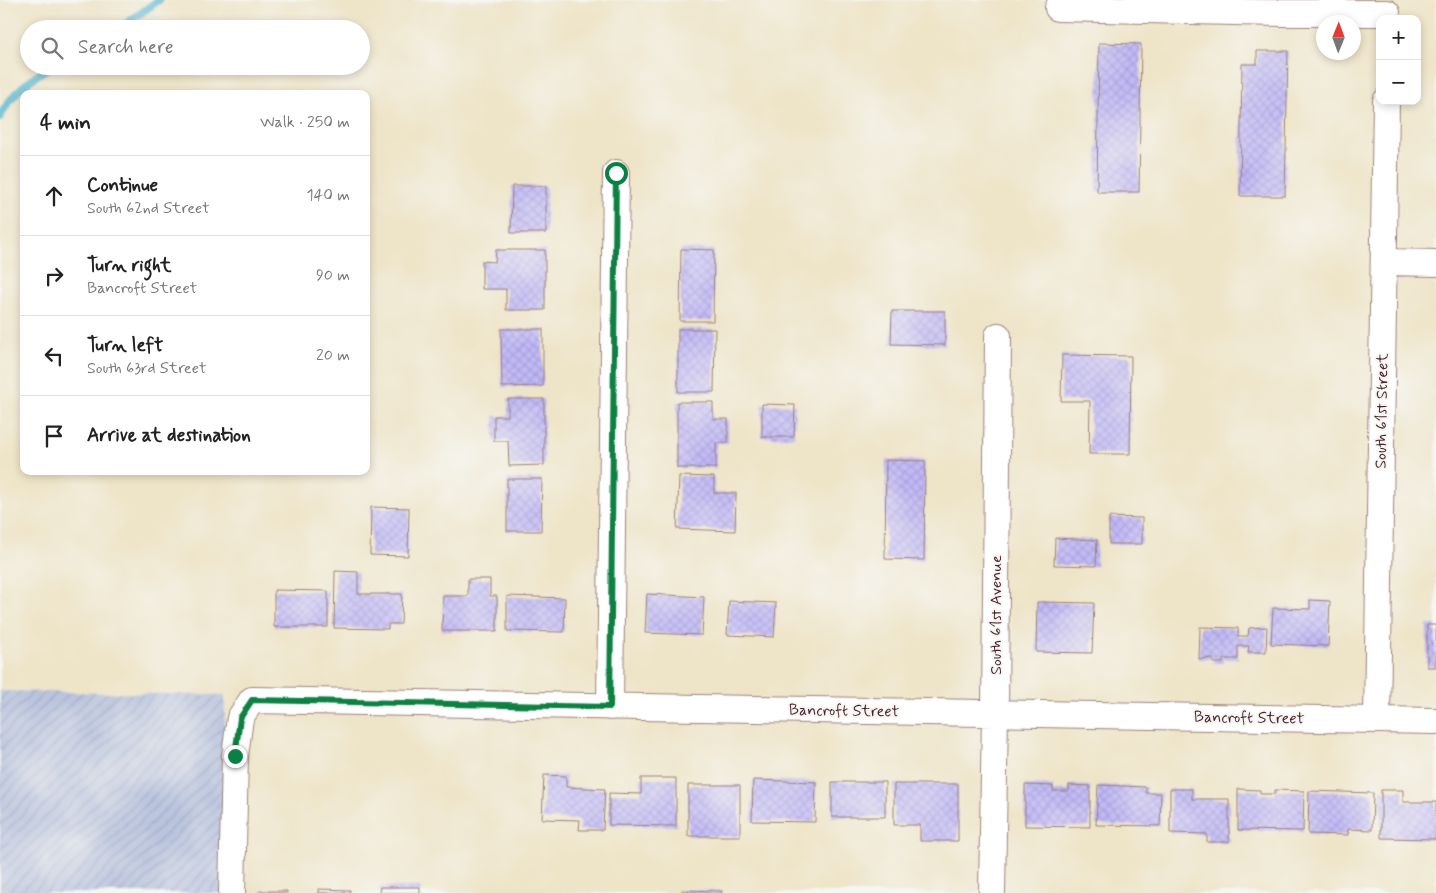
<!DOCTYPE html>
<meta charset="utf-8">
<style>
:root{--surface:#fff;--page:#f6f6f6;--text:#222;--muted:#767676;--line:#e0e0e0}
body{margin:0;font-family:Mynerve,sans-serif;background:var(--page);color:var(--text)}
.controls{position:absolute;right:15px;top:15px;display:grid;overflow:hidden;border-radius:10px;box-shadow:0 2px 8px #0003}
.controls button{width:45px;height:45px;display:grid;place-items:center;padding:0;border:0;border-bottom:1px solid var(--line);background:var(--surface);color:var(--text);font:25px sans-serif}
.compass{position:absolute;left:1316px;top:15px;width:45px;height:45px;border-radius:50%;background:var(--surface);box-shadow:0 2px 8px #0003;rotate:1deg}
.stop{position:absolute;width:15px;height:15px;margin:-11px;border:4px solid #0b8043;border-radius:50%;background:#fff}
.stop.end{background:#0b8043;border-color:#fff;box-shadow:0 1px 5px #0008}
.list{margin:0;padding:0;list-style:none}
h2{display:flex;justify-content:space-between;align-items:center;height:65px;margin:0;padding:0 20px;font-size:21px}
h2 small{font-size:16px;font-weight:400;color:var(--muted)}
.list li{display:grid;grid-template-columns:32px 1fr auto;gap:15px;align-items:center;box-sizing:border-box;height:80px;padding:0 20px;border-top:1px solid var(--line)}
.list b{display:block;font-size:19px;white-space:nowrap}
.list p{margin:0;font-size:16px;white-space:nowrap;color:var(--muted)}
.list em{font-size:16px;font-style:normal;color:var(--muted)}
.icon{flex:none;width:28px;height:28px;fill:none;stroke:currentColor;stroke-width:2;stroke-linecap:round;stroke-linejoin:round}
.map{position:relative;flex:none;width:1436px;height:893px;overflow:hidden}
.search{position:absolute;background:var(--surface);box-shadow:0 2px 8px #0003;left:20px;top:20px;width:350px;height:55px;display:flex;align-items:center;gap:12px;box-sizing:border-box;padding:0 18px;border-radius:28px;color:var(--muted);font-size:19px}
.panel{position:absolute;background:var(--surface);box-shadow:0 2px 8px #0003;left:20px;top:90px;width:350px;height:385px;border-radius:10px}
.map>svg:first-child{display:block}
.industrial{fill:url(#industrial-furrows)}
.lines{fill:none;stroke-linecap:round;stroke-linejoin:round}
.stream{stroke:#4bb1ca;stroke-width:8}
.building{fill:url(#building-cross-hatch)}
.minor-casing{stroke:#9c827a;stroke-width:28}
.minor{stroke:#fff;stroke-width:26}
.route{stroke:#0b8043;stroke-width:6}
.labels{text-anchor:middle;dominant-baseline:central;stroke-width:4;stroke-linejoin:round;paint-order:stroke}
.street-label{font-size:16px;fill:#4a1f2b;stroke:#f6f6f2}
</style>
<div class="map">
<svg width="1436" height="893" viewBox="0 0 1436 893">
<defs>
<pattern id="industrial-furrows" width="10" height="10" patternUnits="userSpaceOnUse" patternTransform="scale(1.25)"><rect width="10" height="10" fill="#bac4de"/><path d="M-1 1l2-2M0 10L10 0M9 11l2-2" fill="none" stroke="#a1a8bf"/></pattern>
<pattern id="building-cross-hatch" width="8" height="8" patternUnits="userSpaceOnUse" patternTransform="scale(1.25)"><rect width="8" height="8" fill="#c1b9f7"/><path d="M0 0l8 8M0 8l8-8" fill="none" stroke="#a79fd4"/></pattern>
</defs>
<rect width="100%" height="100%" fill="#f6f6f2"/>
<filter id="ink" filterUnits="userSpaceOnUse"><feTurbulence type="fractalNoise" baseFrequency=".02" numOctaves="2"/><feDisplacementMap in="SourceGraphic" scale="10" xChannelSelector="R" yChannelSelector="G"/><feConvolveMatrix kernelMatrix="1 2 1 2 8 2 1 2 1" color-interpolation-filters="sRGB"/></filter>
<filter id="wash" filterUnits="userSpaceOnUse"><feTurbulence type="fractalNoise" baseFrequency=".0096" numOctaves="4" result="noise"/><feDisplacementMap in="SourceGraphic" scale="20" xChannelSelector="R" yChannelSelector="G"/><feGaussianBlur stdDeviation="1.12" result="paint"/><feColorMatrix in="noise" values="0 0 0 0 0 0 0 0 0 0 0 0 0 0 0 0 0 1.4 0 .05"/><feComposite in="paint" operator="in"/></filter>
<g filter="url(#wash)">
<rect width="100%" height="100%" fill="#eee4c8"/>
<path class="industrial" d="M0,691L225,695L223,893H0Z"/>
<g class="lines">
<path class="stream" d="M119,29L159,0
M0,117C11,94 30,78 52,66"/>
</g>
<g id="blocks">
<path class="building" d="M1099,43L1141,44L1139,192H1097Z
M1257,51H1288L1285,196H1240L1242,64H1257Z
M512,186H546V233H511Z
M681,249L714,250L713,321H680Z
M496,250H545V310H506V289H482V261L495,262Z
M892,311H945V345L891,344Z
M501,329H543V386L502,387Z
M678,329H715L714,392H678Z
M1062,355L1131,356L1130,454H1089L1090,401H1061Z
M508,399H544V465L509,466L508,441H494V416H508Z
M677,402H713V419H728V443H716V468H677Z
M762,404L795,405L794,437H762Z
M886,460L925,461L924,560L885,559Z
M679,476L714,477V493H736L735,531L677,529Z
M507,479H542L541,531H507Z
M371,507L409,508L408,556L370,555Z
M1109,517L1142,518V544H1109Z
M1055,538L1097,540L1096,566L1054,565Z
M335,571L358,572V594H402L401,624H388V629L334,628Z
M468,579H490V596H497V631H442L443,596H468Z
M274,590L328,591V627H274Z
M647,594L704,597L702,635L645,633Z
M507,596L565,598L564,632L507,631Z
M1310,600L1330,601L1328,646L1271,644L1273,608L1310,609Z
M729,601L776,603L774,637L727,635Z
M1037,602L1094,603L1092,653L1036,652Z
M1427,625H1436V667H1427Z
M1200,627L1238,628V636H1248L1249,628L1267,627L1266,652H1248L1249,646H1238V659H1223V663H1213V658L1199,659Z
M544,775L566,776V787L605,789L603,830H579L580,820L542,819Z
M641,778H676V826L609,825V793L641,794Z
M753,780L816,782L815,822L752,821Z
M832,782H885V817H832Z
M894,784H958V841H920V825H894Z
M688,785H740V836H688Z
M1025,785L1053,786V791H1069V785L1090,786V827L1025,826Z
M1098,785L1146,787V793H1161L1160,826L1096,825Z
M1170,789H1192V799H1229V842H1207V834L1170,833Z
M1238,789L1260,790V794H1275V790L1304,791L1303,831L1238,830Z
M1381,790H1403V802H1436V839L1381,838Z
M1309,791L1373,793L1372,830L1348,829V835L1308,834Z
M380,887H420V893H379Z
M319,889L350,890V893H319Z
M682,890L722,891V893H682Z
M261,891H287V893H261Z"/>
</g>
</g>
<g filter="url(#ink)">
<use href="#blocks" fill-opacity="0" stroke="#9c827a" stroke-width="1"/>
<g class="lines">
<g class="minor-casing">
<path id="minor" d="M1058,8L1281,13H1387
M1384,262L1436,263
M610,707L616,173
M1377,720L1386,101
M232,893L235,756L240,718L252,700L1436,721
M992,893L995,714L998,336"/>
</g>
<use href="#minor" class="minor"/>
</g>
</g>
<g class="lines" filter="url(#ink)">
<path class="route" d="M235,756L240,718L252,700L610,707L616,173"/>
</g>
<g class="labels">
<g class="street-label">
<text transform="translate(1382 411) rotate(-89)">South 61st Street</text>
<text transform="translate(996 615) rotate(-90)">South 61st Avenue</text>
<text transform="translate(844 711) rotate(1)">Bancroft Street</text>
<text transform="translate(1249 718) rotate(1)">Bancroft Street</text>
</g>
</g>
</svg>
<div class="controls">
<button>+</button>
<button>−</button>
</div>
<svg class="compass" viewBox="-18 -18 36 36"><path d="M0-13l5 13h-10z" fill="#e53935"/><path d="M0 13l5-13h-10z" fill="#767676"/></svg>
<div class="stop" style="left:616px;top:173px"></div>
<div class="stop end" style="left:235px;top:756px"></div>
<div class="search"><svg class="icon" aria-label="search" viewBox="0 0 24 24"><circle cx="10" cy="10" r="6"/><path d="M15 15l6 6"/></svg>Search here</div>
<section class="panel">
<h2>4 min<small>Walk · 250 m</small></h2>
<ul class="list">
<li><svg class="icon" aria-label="ahead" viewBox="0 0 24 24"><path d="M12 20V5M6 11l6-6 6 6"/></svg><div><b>Continue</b><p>South 62nd Street</p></div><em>140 m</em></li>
<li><svg class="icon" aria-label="right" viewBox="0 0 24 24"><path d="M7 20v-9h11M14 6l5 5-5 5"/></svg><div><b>Turn right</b><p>Bancroft Street</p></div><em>90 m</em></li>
<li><svg class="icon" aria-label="left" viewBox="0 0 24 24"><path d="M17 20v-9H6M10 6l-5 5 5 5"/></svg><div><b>Turn left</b><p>South 63rd Street</p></div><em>20 m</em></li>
<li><svg class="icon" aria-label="arrive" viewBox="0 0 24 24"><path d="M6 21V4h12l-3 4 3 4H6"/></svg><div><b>Arrive at destination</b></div></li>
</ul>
</section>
</div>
